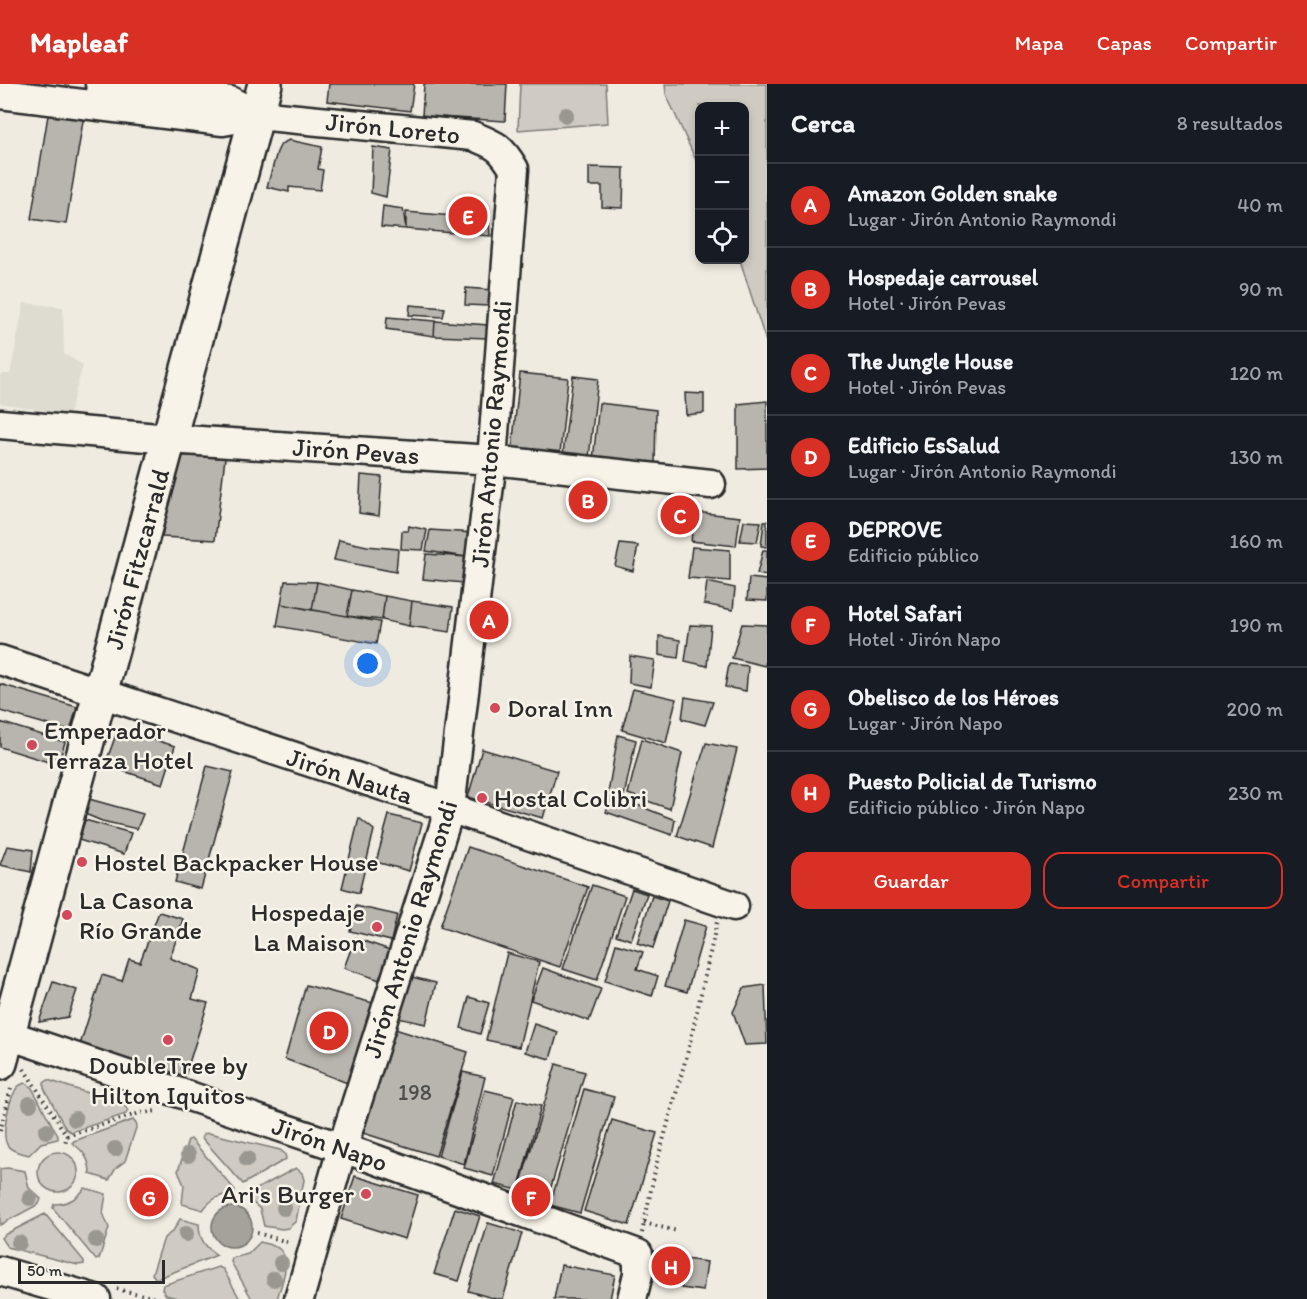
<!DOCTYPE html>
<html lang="es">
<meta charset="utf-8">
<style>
:root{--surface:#171b24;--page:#242831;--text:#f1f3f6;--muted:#9ea1a6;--line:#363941;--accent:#d93025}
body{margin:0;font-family:Itim,sans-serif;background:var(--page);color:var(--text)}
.controls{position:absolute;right:18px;top:18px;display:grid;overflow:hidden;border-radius:12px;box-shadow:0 3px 9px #0003}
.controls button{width:54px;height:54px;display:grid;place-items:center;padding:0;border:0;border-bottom:2px solid var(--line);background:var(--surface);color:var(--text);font:30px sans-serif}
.scale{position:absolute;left:18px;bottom:15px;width:147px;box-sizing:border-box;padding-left:6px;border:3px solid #2b2b2b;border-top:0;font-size:16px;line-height:21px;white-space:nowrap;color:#2b2b2b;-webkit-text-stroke:4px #f7f3e8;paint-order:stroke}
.you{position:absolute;left:368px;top:580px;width:21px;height:21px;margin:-15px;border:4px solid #fff;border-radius:50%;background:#1a73e8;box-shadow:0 0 0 9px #1a73e833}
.badge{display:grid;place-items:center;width:39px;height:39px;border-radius:50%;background:var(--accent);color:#fff;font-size:20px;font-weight:700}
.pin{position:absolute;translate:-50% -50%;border:3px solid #fff;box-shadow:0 2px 6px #0006}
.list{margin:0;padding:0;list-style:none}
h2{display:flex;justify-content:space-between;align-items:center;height:78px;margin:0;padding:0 24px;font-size:26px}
h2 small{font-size:20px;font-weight:400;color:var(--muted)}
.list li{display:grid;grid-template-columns:39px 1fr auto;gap:18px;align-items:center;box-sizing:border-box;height:84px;padding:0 24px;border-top:2px solid var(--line)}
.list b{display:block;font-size:22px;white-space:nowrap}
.list p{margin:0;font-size:20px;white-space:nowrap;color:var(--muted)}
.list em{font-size:20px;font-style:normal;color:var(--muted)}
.actions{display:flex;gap:12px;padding:18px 24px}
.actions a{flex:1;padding:14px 0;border:2px solid var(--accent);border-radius:18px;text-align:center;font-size:21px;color:var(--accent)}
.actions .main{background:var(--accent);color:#fff}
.icon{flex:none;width:33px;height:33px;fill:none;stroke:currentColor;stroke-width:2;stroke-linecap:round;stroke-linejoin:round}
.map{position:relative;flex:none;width:767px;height:1215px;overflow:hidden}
header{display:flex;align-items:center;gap:36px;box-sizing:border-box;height:84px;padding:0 30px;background:var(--accent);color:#fff}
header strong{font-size:28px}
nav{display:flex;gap:33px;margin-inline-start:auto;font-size:21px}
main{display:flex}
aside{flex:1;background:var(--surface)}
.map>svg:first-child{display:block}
.built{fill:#dedbd1}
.green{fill:#cfcbc2;stroke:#7d7b76;stroke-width:1.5}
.water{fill:#a4a29a;stroke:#74726e;stroke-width:1.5}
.building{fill:#b8b5ae;stroke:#2b2b2b;stroke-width:1.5}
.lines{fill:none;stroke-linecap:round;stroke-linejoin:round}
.minor-casing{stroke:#2b2b2b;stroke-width:33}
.major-casing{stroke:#2b2b2b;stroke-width:38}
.path{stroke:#2b2b2b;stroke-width:4;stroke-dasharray:1.5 4.5;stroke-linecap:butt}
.minor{stroke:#f7f3e8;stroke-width:28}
.major{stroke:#f7f3e8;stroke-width:33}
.tree{fill:#9a9791}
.poi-dot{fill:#d1495b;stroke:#f7f3e8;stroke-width:2}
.labels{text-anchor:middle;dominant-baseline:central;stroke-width:5;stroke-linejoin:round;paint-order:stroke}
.number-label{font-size:22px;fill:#4e4e4c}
.street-label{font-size:26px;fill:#2b2b2b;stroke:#f7f3e8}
.poi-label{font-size:26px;fill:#2b2b2b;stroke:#f7f3e8;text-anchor:start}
</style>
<header>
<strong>Mapleaf</strong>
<nav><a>Mapa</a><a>Capas</a><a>Compartir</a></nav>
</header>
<main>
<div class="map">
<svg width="767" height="1215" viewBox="0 0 767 1215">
<rect width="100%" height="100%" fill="#efebe0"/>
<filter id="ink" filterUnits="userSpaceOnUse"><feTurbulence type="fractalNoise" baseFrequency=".0167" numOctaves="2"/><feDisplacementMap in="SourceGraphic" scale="12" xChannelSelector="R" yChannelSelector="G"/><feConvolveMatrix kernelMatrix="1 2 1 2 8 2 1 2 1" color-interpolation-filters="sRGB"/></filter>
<g filter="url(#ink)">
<path class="built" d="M24,219L63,223L64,270L83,281L69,331L0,319V290H10Z"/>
<path class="green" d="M520,0H606L608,39L518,46Z
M665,0H767V261L740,176H744V22H700L699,83L666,10Z
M48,996L124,1021L128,1026L126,1030L71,1048L66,1045L44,1004V999Z
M25,999L32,1004L58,1052V1055L41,1059L29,1071C22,1069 12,1068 8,1062C0,1052 9,1018 15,1007C17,1002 20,1001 25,999Z
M133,1036L137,1041L125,1077L116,1084L109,1096L90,1090C90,1076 84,1067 72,1059L74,1057Z
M209,1049L280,1066L285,1070L286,1075L243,1100L202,1054L203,1050Z
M191,1055L235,1106L234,1110C220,1110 211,1115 203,1126L182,1120L184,1101L178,1087L188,1056Z
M38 1088a20 20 0 1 1 40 0a20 20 0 1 1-40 0Z
M7,1084L25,1087L29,1104L41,1115L39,1120L0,1141V1085Z
M296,1084L302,1089L304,1096L296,1137L288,1144L282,1145L264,1142L260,1125L247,1114L249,1109Z
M85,1104L106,1110L103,1129L109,1144L99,1175L96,1176L53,1124L54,1120C67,1120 77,1115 85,1104Z
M45,1130L84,1177V1180L78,1181L7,1163L1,1154L6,1150Z
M180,1135L199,1140C199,1155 205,1163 217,1171L156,1195L152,1190L164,1154L173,1147Z
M260,1158C266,1160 273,1161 278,1164C293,1174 281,1201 277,1215H252L231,1178L232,1174L248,1170Z
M218,1183L223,1185L240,1215H181L166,1211L162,1205L163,1201Z"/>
<path class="water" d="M212 1143a20 20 0 1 1 40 0a20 20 0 1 1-40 0Z"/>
<path class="building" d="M329,0H414L410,27L327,17Z
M424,0H507L505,37L422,32Z
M50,19L85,25L66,140L31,135Z
M289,56L322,63L318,85L323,86L320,106L289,103V108L267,103L277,68L281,60Z
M373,63L392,66L386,113L371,109Z
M589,83L624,84L623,124L602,123V102H589Z
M383,122L403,125L406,145L381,143Z
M406,128L489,135L490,152L406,145Z
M466,204L492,206L490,222L465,221Z
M410,221L445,224L443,233L409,231Z
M387,233L435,237L434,252L386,245Z
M435,237L488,241L487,254L434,252Z
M520,289L568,294L560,369L512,365Z
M573,292L598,295L589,373L563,370Z
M685,309L704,310V329L686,331Z
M767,317V384L738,385V320Z
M599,319L656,326L655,384L593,376Z
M177,371L225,374L215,456L162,453Z
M361,391L382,393L379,432L359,429Z
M695,428L740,433L736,462L691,457Z
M744,437L761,438L757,458L740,457Z
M764,437H767V463L761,462Z
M409,442L427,446L423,466L401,465L402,447H408Z
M430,446L474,449L467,473L426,467Z
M339,456L367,462L398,465L396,488L334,476Z
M620,460L638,462L633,487L615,482Z
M692,463L730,466V497L688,494Z
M763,466H767V492L757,490Z
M426,470L467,473L463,499L423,495Z
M749,494L767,496V517L747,516Z
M285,497L317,498L312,526L281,520Z
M317,498L352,506L347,532L312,526Z
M707,498L735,504L733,526L704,520Z
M352,506L385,512L382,536L347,532Z
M385,512L412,517L409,542L382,536Z
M412,517L453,523L450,548L409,542Z
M281,520L380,538L376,560L277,542Z
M742,540L767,541V570L765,582L732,574Z
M690,541L711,542L707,582L685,577Z
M659,552L680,556L678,574L659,571Z
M630,572L655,576L651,603L629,599Z
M729,580L748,582L746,607L725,603Z
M0,600L77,623L70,647L0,627Z
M633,605L676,615L666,659L622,646Z
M685,613L713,618L705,641L682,635Z
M0,638L65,658L58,681L0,663Z
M118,645L175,662L163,700L105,681Z
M618,651L636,656L624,712L608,709Z
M642,655L682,669L670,725L628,710Z
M706,659L737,665L712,764L677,752Z
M482,665L557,687L543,734L468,713Z
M207,682L233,688L201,805L175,798Z
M612,711L675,736L672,751L606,728Z
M89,715L143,730L137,745L102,737L85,730Z
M389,731L422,739L409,787L376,778Z
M359,734L374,746L359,809L342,804Z
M85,736L131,749L124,770L79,756Z
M7,762L33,766L31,788L0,781Z
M468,763L588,803L560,883L440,843Z
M592,801L625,812L597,896L563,885Z
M632,805L647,810L631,856L616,851Z
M652,812L668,817L653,864L637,859Z
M356,822L397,831L391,857L350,847Z
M159,828L183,835L170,874L200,886L192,915L208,919L185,992L80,961L102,891L122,897L129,875L140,878Z
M684,836L706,842L687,908L665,902Z
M355,854L390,866L380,896L344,884Z
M616,860L643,868L637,885L658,892L652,912L605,897Z
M507,869L539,878L519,963L486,956Z
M543,884L601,905L589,937L531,916Z
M404,891L436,899L426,940L393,933Z
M53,898L77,906L68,933L39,938Z
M306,901L373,919L350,1000L285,975Z
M765,901L767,960L745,961L733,928L744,904Z
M469,913L489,919L480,950L461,944Z
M534,940L558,948L550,975L525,968Z
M395,945L468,968L436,1072L363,1049Z
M556,980L585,988L548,1113L519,1105Z
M463,988L485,993L464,1080L438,1072Z
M584,1005L614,1013L580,1129L550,1121Z
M485,1006L514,1013L493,1092L464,1084Z
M517,1016L541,1022L518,1106L494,1100Z
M612,1036L657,1049L629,1141L584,1127Z
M355,1092L418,1111L405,1155L341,1135Z
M455,1124L480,1132L459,1197L434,1190Z
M488,1139L522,1149L503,1215H496L468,1207Z
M685,1175L707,1178L703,1207L681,1204Z
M561,1181L615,1191L610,1215H554Z"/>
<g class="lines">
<g class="minor-casing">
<path id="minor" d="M100,0L230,17L257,31
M0,10L223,37L257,31L473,52C496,61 501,63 514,85L492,376L450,724L342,1065L299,1215
M0,340L169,355L492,376L711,400
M0,576L450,724L734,822
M0,948L366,1072L638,1170V1190L632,1215
M0,1187L96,1215"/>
</g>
<g class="major-casing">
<path id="major" d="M0,979L265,0"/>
</g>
<path class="path" d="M24,985L67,1052L65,1059
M0,1047L12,1001
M67,1052L140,1029L158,1027
M644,1139L677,1147
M257,1149L291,1159
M642,1149L656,1082L689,963L717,838
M117,1205L160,1215"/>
<use href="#minor" class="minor"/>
<use href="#major" class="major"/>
</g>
<g class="tree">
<circle cx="566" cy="31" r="8"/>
<circle cx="30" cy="1020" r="8"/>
<circle cx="75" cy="1035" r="8"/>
<circle cx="46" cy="1047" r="8"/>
<circle cx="115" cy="1065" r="8"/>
<circle cx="188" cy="1071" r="8"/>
<circle cx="247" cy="1075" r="8"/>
<circle cx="30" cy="1114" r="8"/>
<circle cx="284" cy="1124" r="8"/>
<circle cx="186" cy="1150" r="8"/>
<circle cx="96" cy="1156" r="8"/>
<circle cx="19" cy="1159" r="8"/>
<circle cx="281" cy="1179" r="8"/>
<circle cx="274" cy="1195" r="8"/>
</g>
</g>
<g class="poi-dot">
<circle cx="495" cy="624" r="6"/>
<circle cx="32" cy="661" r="6"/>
<circle cx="482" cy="714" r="6"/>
<circle cx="82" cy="778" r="6"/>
<circle cx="67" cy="831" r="6"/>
<circle cx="377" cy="843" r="6"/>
<circle cx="168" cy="956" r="6"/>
<circle cx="366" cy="1110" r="6"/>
</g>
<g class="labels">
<g class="number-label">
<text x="415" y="1008">198</text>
</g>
<g class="street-label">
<text transform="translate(393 44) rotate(6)">Jirón Loreto</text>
<text transform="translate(491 350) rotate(-85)">Jirón Antonio Raymondi</text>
<text transform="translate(356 367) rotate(4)">Jirón Pevas</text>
<text transform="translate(137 475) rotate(-75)">Jirón Fitzcarrald</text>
<text transform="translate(350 692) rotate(18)">Jirón Nauta</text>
<text transform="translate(410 845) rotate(-73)">Jirón Antonio Raymondi</text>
<text transform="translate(330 1060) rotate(19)">Jirón Napo</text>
</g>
<g class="poi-label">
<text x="507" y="624">Doral Inn</text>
<text x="44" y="646">Emperador<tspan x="44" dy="30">Terraza Hotel</tspan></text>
<text x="494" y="714">Hostal Colibri</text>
<text x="94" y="778">Hostel Backpacker House</text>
<text x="79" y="816">La Casona<tspan x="79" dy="30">Río Grande</tspan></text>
<text x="365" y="828" text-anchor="end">Hospedaje<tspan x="365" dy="30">La Maison</tspan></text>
<text x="168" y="981" text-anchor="middle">DoubleTree by<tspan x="168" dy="30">Hilton Iquitos</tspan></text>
<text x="354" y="1110" text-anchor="end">Ari's Burger</text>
</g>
</g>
</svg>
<div class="controls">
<button>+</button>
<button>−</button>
<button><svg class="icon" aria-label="locate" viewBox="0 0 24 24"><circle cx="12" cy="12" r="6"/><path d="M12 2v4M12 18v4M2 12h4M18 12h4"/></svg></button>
</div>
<div class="scale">50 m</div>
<div class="you"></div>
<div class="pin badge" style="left:489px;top:536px">A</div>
<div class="pin badge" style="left:588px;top:416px">B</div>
<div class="pin badge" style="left:680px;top:431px">C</div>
<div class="pin badge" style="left:329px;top:947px">D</div>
<div class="pin badge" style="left:468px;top:132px">E</div>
<div class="pin badge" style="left:531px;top:1113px">F</div>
<div class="pin badge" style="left:149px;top:1113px">G</div>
<div class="pin badge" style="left:671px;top:1182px">H</div>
</div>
<aside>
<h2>Cerca<small>8 resultados</small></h2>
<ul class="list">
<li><span class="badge">A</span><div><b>Amazon Golden snake</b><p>Lugar · Jirón Antonio Raymondi</p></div><em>40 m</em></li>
<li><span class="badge">B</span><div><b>Hospedaje carrousel</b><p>Hotel · Jirón Pevas</p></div><em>90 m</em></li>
<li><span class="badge">C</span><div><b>The Jungle House</b><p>Hotel · Jirón Pevas</p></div><em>120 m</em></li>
<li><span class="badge">D</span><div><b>Edificio EsSalud</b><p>Lugar · Jirón Antonio Raymondi</p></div><em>130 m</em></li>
<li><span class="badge">E</span><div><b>DEPROVE</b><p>Edificio público</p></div><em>160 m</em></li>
<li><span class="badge">F</span><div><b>Hotel Safari</b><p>Hotel · Jirón Napo</p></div><em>190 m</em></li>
<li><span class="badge">G</span><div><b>Obelisco de los Héroes</b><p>Lugar · Jirón Napo</p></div><em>200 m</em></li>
<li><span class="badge">H</span><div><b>Puesto Policial de Turismo</b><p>Edificio público · Jirón Napo</p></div><em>230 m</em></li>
</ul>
<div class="actions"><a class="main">Guardar</a><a>Compartir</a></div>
</aside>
</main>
